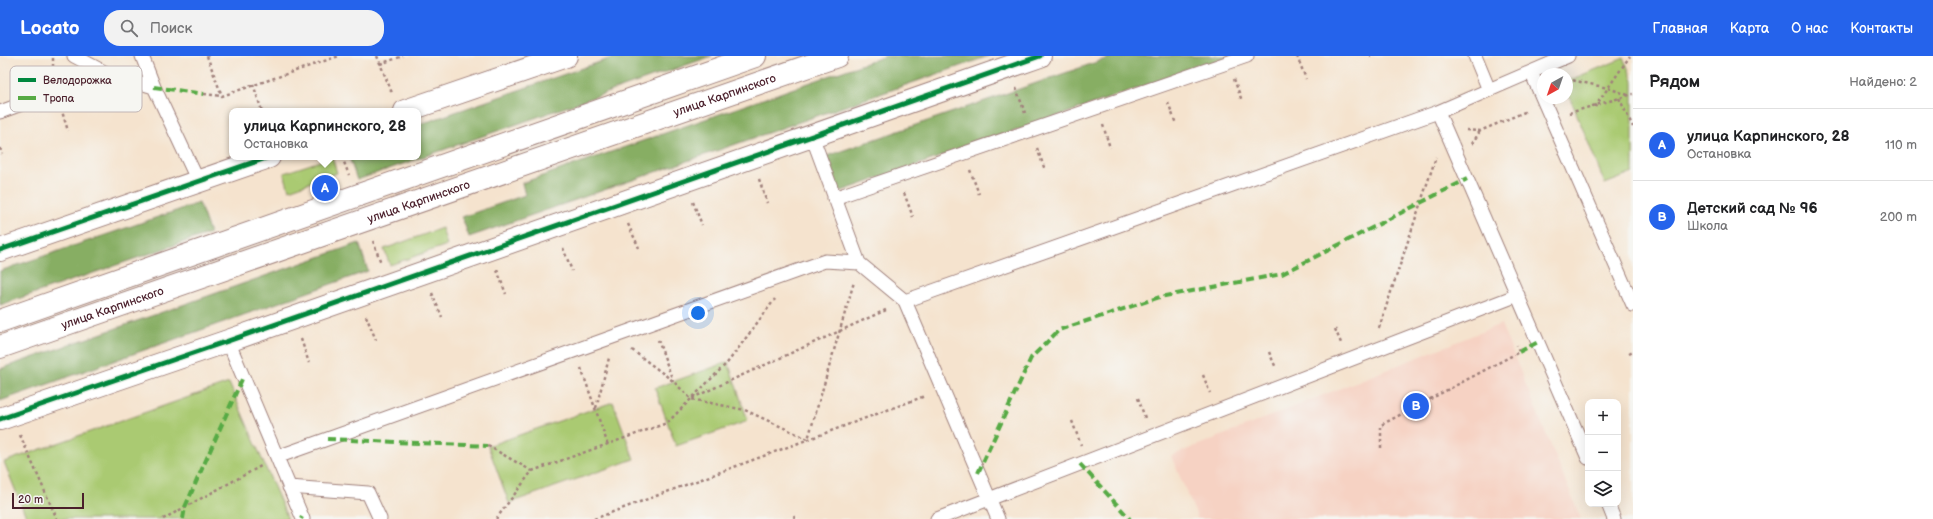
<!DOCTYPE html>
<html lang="ru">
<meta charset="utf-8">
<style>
:root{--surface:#fff;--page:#f2f2f2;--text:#202124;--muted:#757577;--line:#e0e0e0;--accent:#2563eb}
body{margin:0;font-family:"Balsamiq Sans",sans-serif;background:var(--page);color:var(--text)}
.controls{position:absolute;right:12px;bottom:12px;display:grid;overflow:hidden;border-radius:8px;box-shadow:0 4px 16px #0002}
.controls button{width:36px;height:36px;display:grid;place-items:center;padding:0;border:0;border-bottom:1px solid var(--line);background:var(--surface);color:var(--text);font:20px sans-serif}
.compass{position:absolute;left:1537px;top:12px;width:36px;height:36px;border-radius:50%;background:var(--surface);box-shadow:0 4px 16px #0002;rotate:220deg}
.scale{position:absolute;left:12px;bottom:10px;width:72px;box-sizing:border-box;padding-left:4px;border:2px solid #4a1f2b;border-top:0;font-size:11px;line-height:14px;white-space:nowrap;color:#4a1f2b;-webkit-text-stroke:3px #f6f6f2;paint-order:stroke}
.you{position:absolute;left:698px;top:257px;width:14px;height:14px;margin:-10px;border:3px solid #fff;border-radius:50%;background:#1a73e8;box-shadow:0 0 0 6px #1a73e833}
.badge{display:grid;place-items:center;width:26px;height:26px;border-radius:50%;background:var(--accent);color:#fff;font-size:13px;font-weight:700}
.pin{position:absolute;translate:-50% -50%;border:2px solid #fff;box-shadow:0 1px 4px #0006}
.popup{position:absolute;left:229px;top:52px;width:192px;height:52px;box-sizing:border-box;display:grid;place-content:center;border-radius:8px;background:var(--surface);filter:drop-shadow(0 1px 3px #0005);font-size:13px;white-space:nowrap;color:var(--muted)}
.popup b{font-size:15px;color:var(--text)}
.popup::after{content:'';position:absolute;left:50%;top:100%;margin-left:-8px;border:8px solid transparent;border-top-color:var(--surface)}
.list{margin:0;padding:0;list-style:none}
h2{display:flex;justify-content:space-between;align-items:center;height:52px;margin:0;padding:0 16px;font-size:17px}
h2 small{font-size:13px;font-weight:400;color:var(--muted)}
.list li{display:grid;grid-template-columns:26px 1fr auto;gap:12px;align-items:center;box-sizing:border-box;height:72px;padding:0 16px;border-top:1px solid var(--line)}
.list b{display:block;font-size:15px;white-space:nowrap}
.list p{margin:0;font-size:13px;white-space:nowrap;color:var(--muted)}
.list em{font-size:13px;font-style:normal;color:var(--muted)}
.icon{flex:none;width:22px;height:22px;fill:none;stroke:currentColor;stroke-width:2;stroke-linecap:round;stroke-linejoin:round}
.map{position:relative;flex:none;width:1633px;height:463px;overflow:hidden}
header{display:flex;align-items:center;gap:24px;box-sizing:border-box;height:56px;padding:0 20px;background:var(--accent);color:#fff}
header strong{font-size:19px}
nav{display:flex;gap:22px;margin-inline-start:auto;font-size:14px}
.search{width:280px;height:36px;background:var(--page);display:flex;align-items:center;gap:10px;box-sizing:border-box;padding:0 14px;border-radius:16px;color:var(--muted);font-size:15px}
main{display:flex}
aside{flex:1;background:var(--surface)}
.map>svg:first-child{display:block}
.built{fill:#f6d2c3}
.green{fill:#aaca72;stroke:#7a744e}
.forest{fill:#87ae64;stroke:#686648}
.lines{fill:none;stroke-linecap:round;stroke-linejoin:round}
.lane-casing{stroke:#a0817c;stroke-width:15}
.street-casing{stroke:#a0817c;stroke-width:24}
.secondary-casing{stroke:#a0817c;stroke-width:24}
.path{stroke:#a0817c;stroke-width:2.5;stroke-dasharray:3 3;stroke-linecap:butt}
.lane{stroke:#fff;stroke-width:13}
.street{stroke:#fff;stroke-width:22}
.secondary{stroke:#fff;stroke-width:22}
.quiet{stroke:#57aa44;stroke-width:4;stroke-dasharray:8 4;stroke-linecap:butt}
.cycleway-casing{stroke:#f6f6f2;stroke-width:8}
.cycleway{stroke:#00873e;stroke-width:5}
.labels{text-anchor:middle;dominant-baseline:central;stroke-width:3.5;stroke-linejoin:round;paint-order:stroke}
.street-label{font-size:12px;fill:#4a1f2b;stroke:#f6f6f2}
.key{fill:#f6f6f2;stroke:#c2b6b6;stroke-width:1}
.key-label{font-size:11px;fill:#4a1f2b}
</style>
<header>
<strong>Locato</strong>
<div class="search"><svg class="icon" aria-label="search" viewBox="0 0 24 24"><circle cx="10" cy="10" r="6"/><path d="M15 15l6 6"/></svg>Поиск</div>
<nav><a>Главная</a><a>Карта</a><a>О нас</a><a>Контакты</a></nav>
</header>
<main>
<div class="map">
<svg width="1633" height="463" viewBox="0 0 1633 463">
<rect width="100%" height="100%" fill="#f6f6f2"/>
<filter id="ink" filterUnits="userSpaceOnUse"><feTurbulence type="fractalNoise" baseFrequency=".025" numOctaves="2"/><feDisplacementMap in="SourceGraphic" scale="8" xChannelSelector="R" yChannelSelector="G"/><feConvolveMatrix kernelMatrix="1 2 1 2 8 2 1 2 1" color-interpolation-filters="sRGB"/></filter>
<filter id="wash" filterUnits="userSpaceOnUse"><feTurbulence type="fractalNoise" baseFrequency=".012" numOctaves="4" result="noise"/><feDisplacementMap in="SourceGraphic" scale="16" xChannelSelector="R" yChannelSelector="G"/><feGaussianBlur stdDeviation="0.9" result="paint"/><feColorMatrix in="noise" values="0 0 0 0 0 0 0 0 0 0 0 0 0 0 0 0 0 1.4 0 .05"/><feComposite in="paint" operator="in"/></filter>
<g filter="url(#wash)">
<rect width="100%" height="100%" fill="#f5e3ce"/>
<path class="built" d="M1501,268L1581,463H1198L1171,400Z"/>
<path class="green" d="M1624,2L1633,25V117L1605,128L1567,34V25Z
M332,101L337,117L289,134L284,117Z
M442,172L447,189L390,209L384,193Z
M728,306L748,365L676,390L655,332Z
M229,327L288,463H27L4,406Z
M613,346L634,403L509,447L488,390Z"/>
<path class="forest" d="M617,0H712L357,124L349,101H418V69Z
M886,0H989L469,181L462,161L525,139L522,127Z
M1114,0H1231L836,137L824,101Z
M199,147L210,177L0,249V215Z
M359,187L368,215L0,345V313Z"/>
</g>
<g filter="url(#ink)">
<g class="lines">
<g class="lane-casing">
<path id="lane" d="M74,0L106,17
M142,0L154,31
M1475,0L1489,34
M1568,0L1438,56L1588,402
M1531,16L1633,249
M0,56L106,17L154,31L198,125
M812,80L859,207L905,245L998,463
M834,142L1247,0
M905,245L1438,56
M228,285L303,463
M277,401L825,205L859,207
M289,431L368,437L380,463
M1608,448L1614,463
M937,463L1518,239"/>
</g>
<g class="street-casing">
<path id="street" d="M405,55L566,0
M0,194L269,101
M0,265L755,0
M0,363L228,285L1040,0"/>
</g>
<g class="secondary-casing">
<g id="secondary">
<path id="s1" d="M0,291L837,0"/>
</g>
</g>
<path class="path" d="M207,0L222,40L339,0
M377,0L392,37
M1297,0L1306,23
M1370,0H1371
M380,8L403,0
M53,17V0
M1234,23L1242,45
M1567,23L1608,32L1628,39
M253,28L262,55
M1016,32L1025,57
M204,38L222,40
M1619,42L1633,71
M1168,46L1176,68
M1595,51L1630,0
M61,52L68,75
M1569,57L1633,38
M1103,69L1110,92
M1466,74L1480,75L1527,55
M1472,88L1480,75
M0,92L2,98
M1037,92L1045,114
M342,101L349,119
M970,114L979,138
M759,123L767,147
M904,137L913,161
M693,146L702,169
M628,168L639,192
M373,185L381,207
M563,192L572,215
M497,214L506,238
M432,237L442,261
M366,260L376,284
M1379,272L1436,101
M1335,273L1341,287
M301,283L309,307
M658,284L673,325
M632,294L673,325L691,343L745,354L808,383L854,226
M1269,296L1276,312
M1629,297L1633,295
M581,312L608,389
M1203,319L1210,337
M692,342L886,254
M1138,342L1145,362
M596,352L609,302
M1072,365L1081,389
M20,379L57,463
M488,390L532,415
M1381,392V369L1519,296L1517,289
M794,460L795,463
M163,463L261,410
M496,463L532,415L667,367L728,306L775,243
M594,463L925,340"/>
<use href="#lane" class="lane"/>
<use href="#street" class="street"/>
<use href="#secondary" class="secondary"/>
<path class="quiet" d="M154,31L204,38
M1519,296L1538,286
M327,383L488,390
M1080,408L1130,463
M978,417L1031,302L1059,274L1160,241L1282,218L1467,123
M183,463L185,451L243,321
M301,463L302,461"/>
<g class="cycleway-casing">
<path id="cycleway" d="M0,194L269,101
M0,363L228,285L1040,0"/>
</g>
<use href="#cycleway" class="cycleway"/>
</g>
</g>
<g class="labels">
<g class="street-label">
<text stroke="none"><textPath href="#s1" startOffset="767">улица Карпинского</textPath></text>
<text stroke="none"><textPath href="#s1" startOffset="443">улица Карпинского</textPath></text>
<text stroke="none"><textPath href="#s1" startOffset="119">улица Карпинского</textPath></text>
</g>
</g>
<rect x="10" y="10" width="132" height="46" rx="6" class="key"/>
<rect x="18" y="22" width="18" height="4" fill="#00873e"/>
<rect x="18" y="40" width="18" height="4" fill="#57aa44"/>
<g class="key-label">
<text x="43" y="28">Велодорожка</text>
<text x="43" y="46">Тропа</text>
</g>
</svg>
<div class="controls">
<button>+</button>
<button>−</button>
<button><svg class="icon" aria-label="layers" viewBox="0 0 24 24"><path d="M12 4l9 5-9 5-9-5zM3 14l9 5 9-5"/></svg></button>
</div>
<svg class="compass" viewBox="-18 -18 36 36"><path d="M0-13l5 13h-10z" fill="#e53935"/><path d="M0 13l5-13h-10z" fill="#757577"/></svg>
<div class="scale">20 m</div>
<div class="you"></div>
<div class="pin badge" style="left:325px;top:132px">A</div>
<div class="popup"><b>улица Карпинского, 28</b>Остановка</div>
<div class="pin badge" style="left:1416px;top:350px">B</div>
</div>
<aside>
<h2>Рядом<small>Найдено: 2</small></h2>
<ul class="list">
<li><span class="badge">A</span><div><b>улица Карпинского, 28</b><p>Остановка</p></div><em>110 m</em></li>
<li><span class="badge">B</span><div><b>Детский сад № 96</b><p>Школа</p></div><em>200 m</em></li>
</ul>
</aside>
</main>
